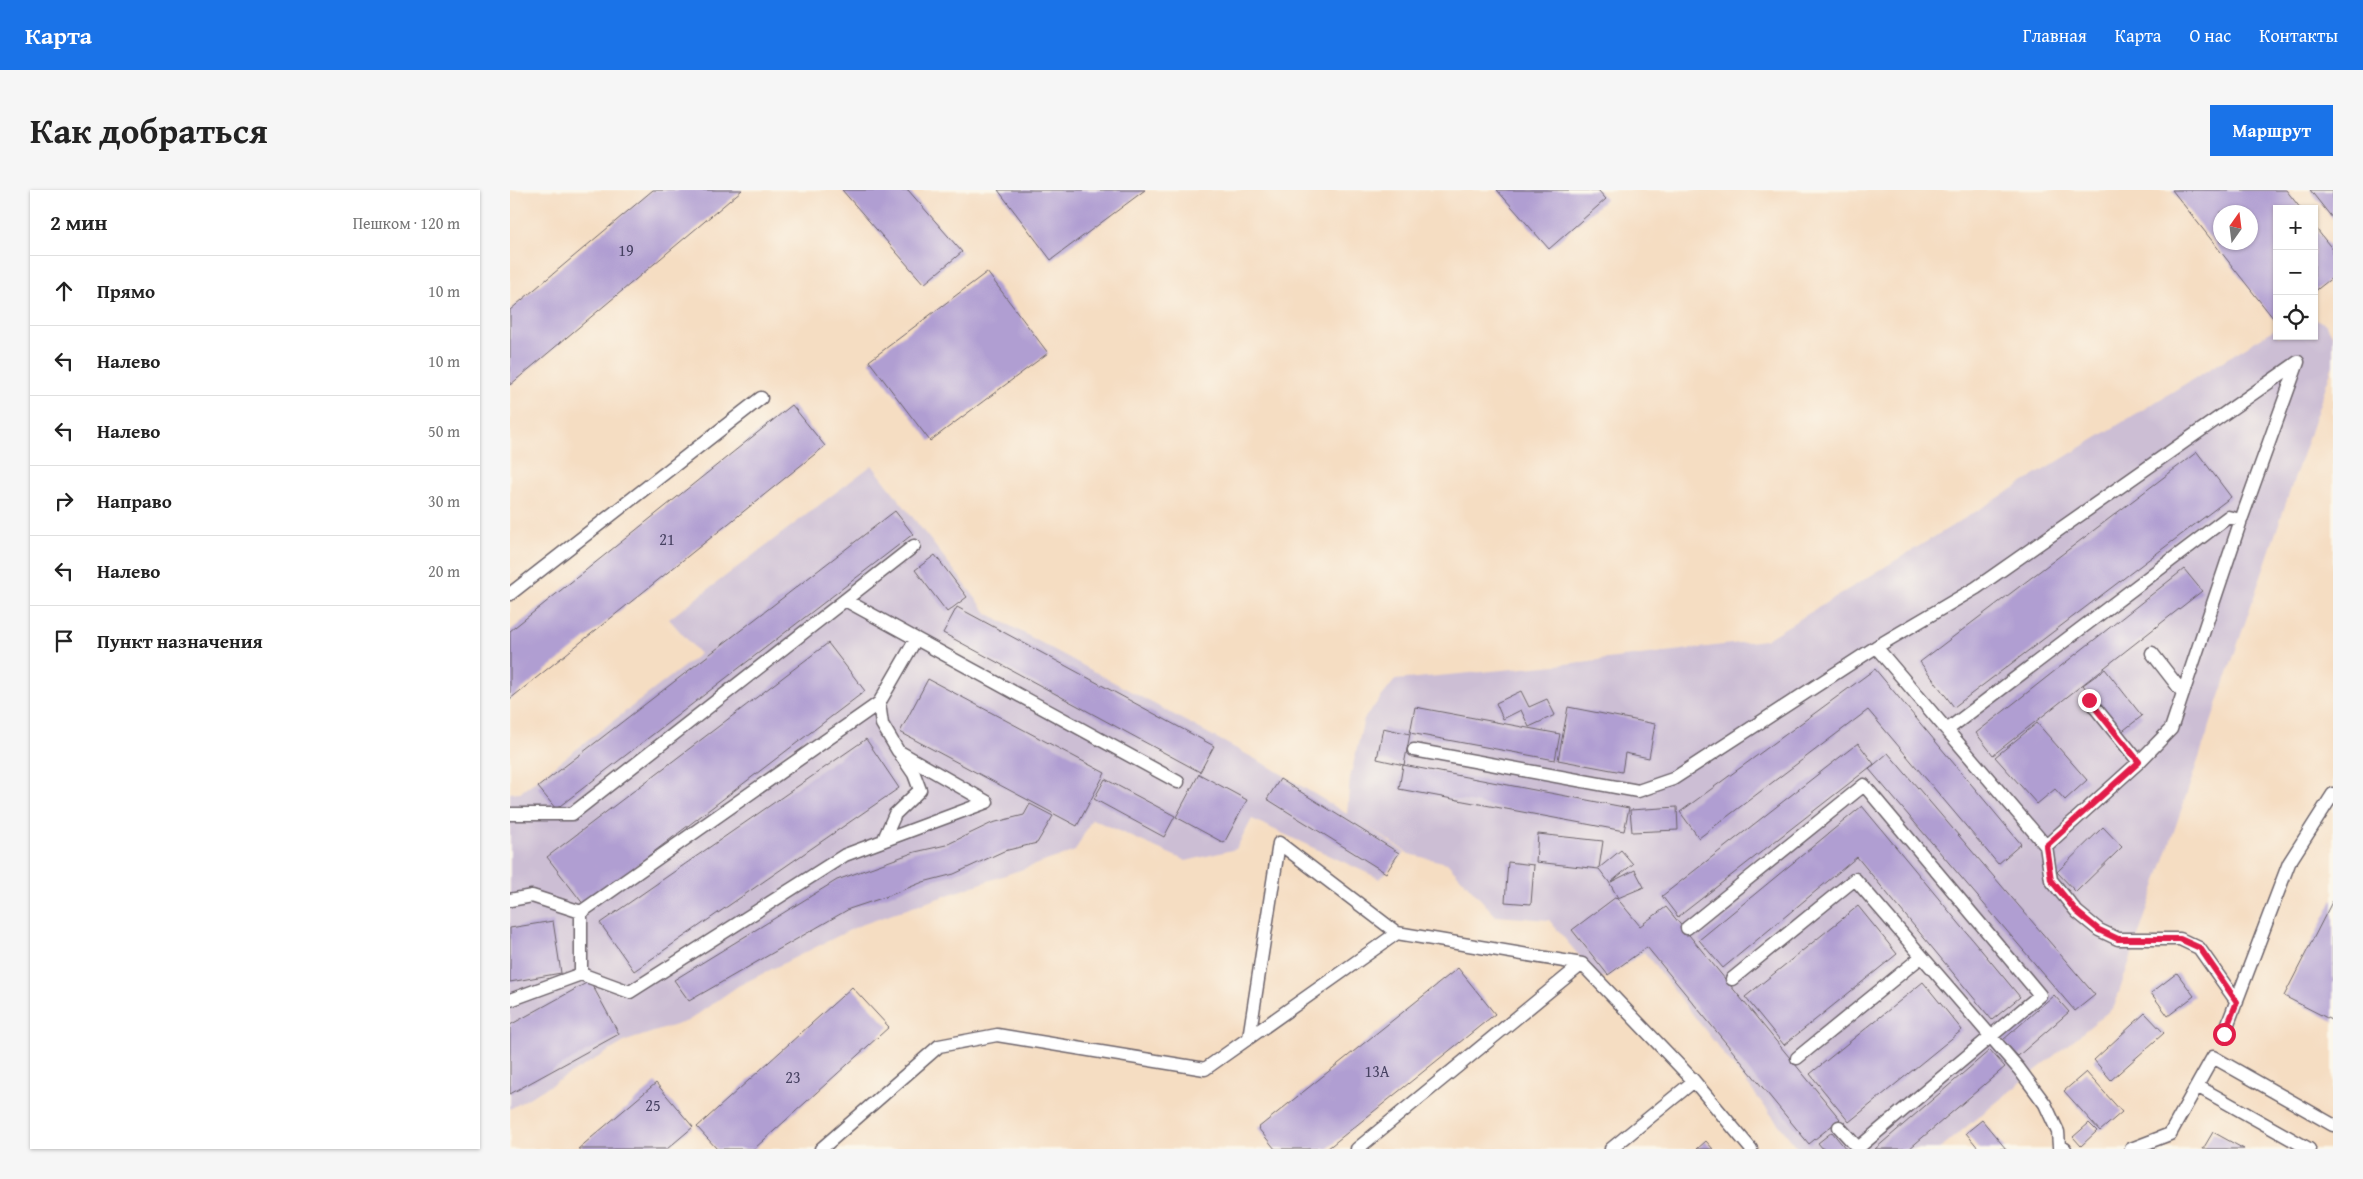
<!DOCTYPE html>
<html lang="ru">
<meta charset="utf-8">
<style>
:root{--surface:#fff;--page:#f6f6f6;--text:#222;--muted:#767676;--line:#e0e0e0;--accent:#1a73e8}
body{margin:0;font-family:"Gentium Book Plus",serif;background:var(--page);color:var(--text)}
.controls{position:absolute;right:15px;top:15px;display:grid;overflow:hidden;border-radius:0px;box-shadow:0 1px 4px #0004}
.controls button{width:45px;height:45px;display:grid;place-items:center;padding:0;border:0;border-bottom:1px solid var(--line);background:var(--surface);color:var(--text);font:25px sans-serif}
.compass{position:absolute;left:1703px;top:15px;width:45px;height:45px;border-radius:50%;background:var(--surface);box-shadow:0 1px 4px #0004;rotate:14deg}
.stop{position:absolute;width:15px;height:15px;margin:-11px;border:4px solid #e11d48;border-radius:50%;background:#fff}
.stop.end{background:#e11d48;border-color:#fff;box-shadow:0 1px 5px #0008}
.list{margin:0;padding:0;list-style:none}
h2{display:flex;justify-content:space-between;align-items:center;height:65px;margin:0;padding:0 20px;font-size:21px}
h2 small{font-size:16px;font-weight:400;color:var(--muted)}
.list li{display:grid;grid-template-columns:32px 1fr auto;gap:15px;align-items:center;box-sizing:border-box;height:70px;padding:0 20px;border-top:1px solid var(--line)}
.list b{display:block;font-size:19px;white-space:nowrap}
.list em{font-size:16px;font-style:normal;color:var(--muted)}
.icon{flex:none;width:28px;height:28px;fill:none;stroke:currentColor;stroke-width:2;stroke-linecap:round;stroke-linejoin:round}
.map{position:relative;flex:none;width:1823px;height:959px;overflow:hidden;border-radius:0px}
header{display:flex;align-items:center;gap:30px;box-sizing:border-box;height:70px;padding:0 25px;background:var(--accent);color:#fff}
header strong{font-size:24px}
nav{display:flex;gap:28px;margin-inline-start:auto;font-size:18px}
.intro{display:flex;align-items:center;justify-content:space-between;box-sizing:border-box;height:120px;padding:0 30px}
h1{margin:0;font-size:35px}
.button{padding:12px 22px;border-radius:0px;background:var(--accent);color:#fff;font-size:18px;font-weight:700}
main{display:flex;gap:30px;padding:0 30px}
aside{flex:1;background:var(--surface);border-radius:0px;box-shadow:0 1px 4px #0004}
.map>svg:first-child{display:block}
.industrial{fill:#ccbed4}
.building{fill:#b09ed2;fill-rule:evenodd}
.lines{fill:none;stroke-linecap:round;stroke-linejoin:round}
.service-casing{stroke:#6c636a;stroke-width:15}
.service{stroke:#fff;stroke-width:12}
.route{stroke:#e11d48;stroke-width:6}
.labels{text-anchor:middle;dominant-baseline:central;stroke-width:4;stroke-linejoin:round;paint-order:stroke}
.number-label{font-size:16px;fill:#464161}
</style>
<header>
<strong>Карта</strong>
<nav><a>Главная</a><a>Карта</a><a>О нас</a><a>Контакты</a></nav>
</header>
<div class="intro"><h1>Как добраться</h1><a class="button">Маршрут</a></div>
<main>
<aside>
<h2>2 мин<small>Пешком · 120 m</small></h2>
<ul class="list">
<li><svg class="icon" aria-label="ahead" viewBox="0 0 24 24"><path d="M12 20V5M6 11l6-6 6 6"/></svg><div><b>Прямо</b></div><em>10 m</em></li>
<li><svg class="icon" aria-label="left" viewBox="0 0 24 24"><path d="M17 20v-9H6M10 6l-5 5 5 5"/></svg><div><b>Налево</b></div><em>10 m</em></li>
<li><svg class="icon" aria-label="left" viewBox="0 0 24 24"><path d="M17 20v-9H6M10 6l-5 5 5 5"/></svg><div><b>Налево</b></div><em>50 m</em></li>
<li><svg class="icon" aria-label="right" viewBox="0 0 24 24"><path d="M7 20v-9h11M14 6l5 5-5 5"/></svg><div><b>Направо</b></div><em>30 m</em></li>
<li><svg class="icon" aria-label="left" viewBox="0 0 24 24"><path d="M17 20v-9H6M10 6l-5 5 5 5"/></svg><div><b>Налево</b></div><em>20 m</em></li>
<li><svg class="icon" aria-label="arrive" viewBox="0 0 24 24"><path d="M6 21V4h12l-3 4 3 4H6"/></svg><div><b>Пункт назначения</b></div></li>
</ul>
</aside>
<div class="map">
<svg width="1823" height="959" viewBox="0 0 1823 959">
<rect width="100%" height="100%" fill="#fbf7ec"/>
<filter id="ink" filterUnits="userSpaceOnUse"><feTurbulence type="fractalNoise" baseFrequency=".02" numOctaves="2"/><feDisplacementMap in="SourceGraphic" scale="10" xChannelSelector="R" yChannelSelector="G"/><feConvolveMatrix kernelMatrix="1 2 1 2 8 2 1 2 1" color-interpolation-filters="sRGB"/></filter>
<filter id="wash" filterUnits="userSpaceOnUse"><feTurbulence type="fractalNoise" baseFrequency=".0096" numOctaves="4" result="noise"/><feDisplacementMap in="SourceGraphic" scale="20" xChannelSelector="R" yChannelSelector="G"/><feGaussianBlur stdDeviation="1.12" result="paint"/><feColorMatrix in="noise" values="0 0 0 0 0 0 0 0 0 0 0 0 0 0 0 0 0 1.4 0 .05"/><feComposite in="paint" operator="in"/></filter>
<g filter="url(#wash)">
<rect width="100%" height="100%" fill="#f5ddc2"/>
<path class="industrial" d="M1804,128L1817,135L1823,146V175L1604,817L1429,959H1288L1134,762L1097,788L1086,786L1039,730L986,726L937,673L899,664L846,629L895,663L870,689L742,629L726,659L676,671L582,629L565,661L348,736L228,796L178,831L116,851L0,919V603L11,602L190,464L159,429L362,275L478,424L760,577L837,624L840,588L854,529L885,490L1047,475L1255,450L1767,138V146H1804Z"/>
<g id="blocks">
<path class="building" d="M143,0H232L0,195V120Z
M332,0H398L452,62L414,94Z
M488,0H635L541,70Z
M987,0H1088L1096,9L1039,59Z
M1662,0H1776L1791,19H1767V133ZM1710,22H1740V52H1710Z
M1800,0H1823V29Z
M1804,36L1823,60V87L1804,102Z
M477,82L538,163L420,251L359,171Z
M282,215L315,256L0,509V441Z
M1687,262L1721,307L1444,517L1410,472Z
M385,321L403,344L46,619L28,597Z
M425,365L457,407L437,422L405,380Z
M1674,379L1692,401L1483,565L1466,543Z
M447,417L704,556L690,582L433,443Z
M318,453L355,501L74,715L37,667Z
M1365,479L1511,654L1488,674L1358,520L1189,648L1170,622Z
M1595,479L1632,526L1610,543L1573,495Z
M418,489L595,583L567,636L390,542Z
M1011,501L1019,517L1037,509L1045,525L1019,537L1011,520L993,529L986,513Z
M905,517L1050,544L1045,570L900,543Z
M1058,517L1145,534L1139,568L1115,563L1112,582L1048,570Z
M1527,533L1577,590L1555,610L1545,599L1527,614L1485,567Z
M873,538L900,544L894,575L867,569Z
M356,549L389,598L124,781L90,733Z
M1348,553L1364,574L1168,727L1152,706Z
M1378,563L1585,805L1565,821L1359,579Z
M893,575L1119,618L1114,641L889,599Z
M689,584L737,610L714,653L666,627Z
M595,589L665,626L654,647L584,609Z
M770,589L889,663L876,683L757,609Z
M520,614L543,626L527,653L494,661L444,684L413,692L378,706L339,719L179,811L164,790L327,690L405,662L436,655L482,633L514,625Z
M1352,616L1510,807L1482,830L1347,667L1213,778L1189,750Z
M1167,617L1168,640L1122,642L1120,620Z
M1593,637L1612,657L1566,702L1547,682Z
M1028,644L1093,651L1089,678L1111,660L1123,674L1101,692L1125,680L1134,697L1108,708L1099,692L1089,679L1026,672Z
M998,672L1024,675L1021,714L995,712Z
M1106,707L1130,736L1156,717L1330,929L1299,954L1137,757L1098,785L1062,740Z
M1823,710V831L1774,806Z
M1348,716L1387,764L1274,855L1235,807Z
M43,731L51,783L0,792V738Z
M948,778L985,824L817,959H765L748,938Z
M1667,783L1684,806L1658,826L1641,803Z
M80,791L109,844L0,904V835Z
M1413,792L1452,840L1339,932L1300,884Z
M342,797L379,837L244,959H207L187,937Z
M1544,805L1559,822L1508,866L1493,850Z
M1635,823L1654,843L1601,890L1584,870Z
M1480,860L1495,877L1399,959H1365Z
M1576,882L1612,922L1590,941L1554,901Z
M146,893L183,937L157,959H68Z
M1472,930L1496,959H1469L1456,943Z
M1579,933L1587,941L1571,956L1563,947Z
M1322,942L1336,959H1313L1308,953Z
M1703,942L1734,959H1693Z
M1196,951L1203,959H1187Z"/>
</g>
</g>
<g filter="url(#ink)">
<use href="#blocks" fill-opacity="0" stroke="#6c636a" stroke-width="1"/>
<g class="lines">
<g class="service-casing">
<path id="service" d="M0,404L251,208
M335,410L668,592
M1366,457L1466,398L1788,172L1731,330L1718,327L1437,540
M1642,463L1673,503
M1579,510L1629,572
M904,560L1128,601L1163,589L1366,457L1536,656L1541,690L1567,722L1589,740L1608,749H1670L1689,758L1727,812
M0,624H62L404,356
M374,649L385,624L410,600L404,584L391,565
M1536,656L1629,572L1661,539L1731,330
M0,710L22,706L71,722
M71,722L369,513L406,449
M1177,738L1354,595L1530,805L1348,958L1329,937
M71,784L120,802L335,665L477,612L388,561L372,534L369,513
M1222,789L1345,689L1509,879L1535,914L1548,942L1549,956L1555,959
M0,810L71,784V722
M1714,844L1779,673L1823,604
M739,848L769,653L887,743
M1287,868L1411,767
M1687,896L1799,959
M311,959L429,856L487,845L695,879L887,743L1072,774
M847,959L1072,774L1184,891L1241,959
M1101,959L1184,891
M1621,959L1660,944L1703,867L1823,935"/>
</g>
<use href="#service" class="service"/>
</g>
</g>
<g class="lines" filter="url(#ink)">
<path class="route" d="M1579,510L1629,572L1536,656L1541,690L1567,722L1589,740L1608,749H1670L1690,758L1727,812L1714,844"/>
</g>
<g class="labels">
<g class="number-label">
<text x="116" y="60">19</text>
<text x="157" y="349">21</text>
<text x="867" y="881">13А</text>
<text x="283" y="887">23</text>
<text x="143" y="915">25</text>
</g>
</g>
</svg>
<div class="controls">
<button>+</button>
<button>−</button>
<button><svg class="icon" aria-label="locate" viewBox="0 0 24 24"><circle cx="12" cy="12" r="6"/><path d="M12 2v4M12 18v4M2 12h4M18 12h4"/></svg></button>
</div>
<svg class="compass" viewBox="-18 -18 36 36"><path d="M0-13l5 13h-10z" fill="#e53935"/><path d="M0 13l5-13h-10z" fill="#767676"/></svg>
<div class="stop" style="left:1714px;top:844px"></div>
<div class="stop end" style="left:1579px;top:510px"></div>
</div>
</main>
